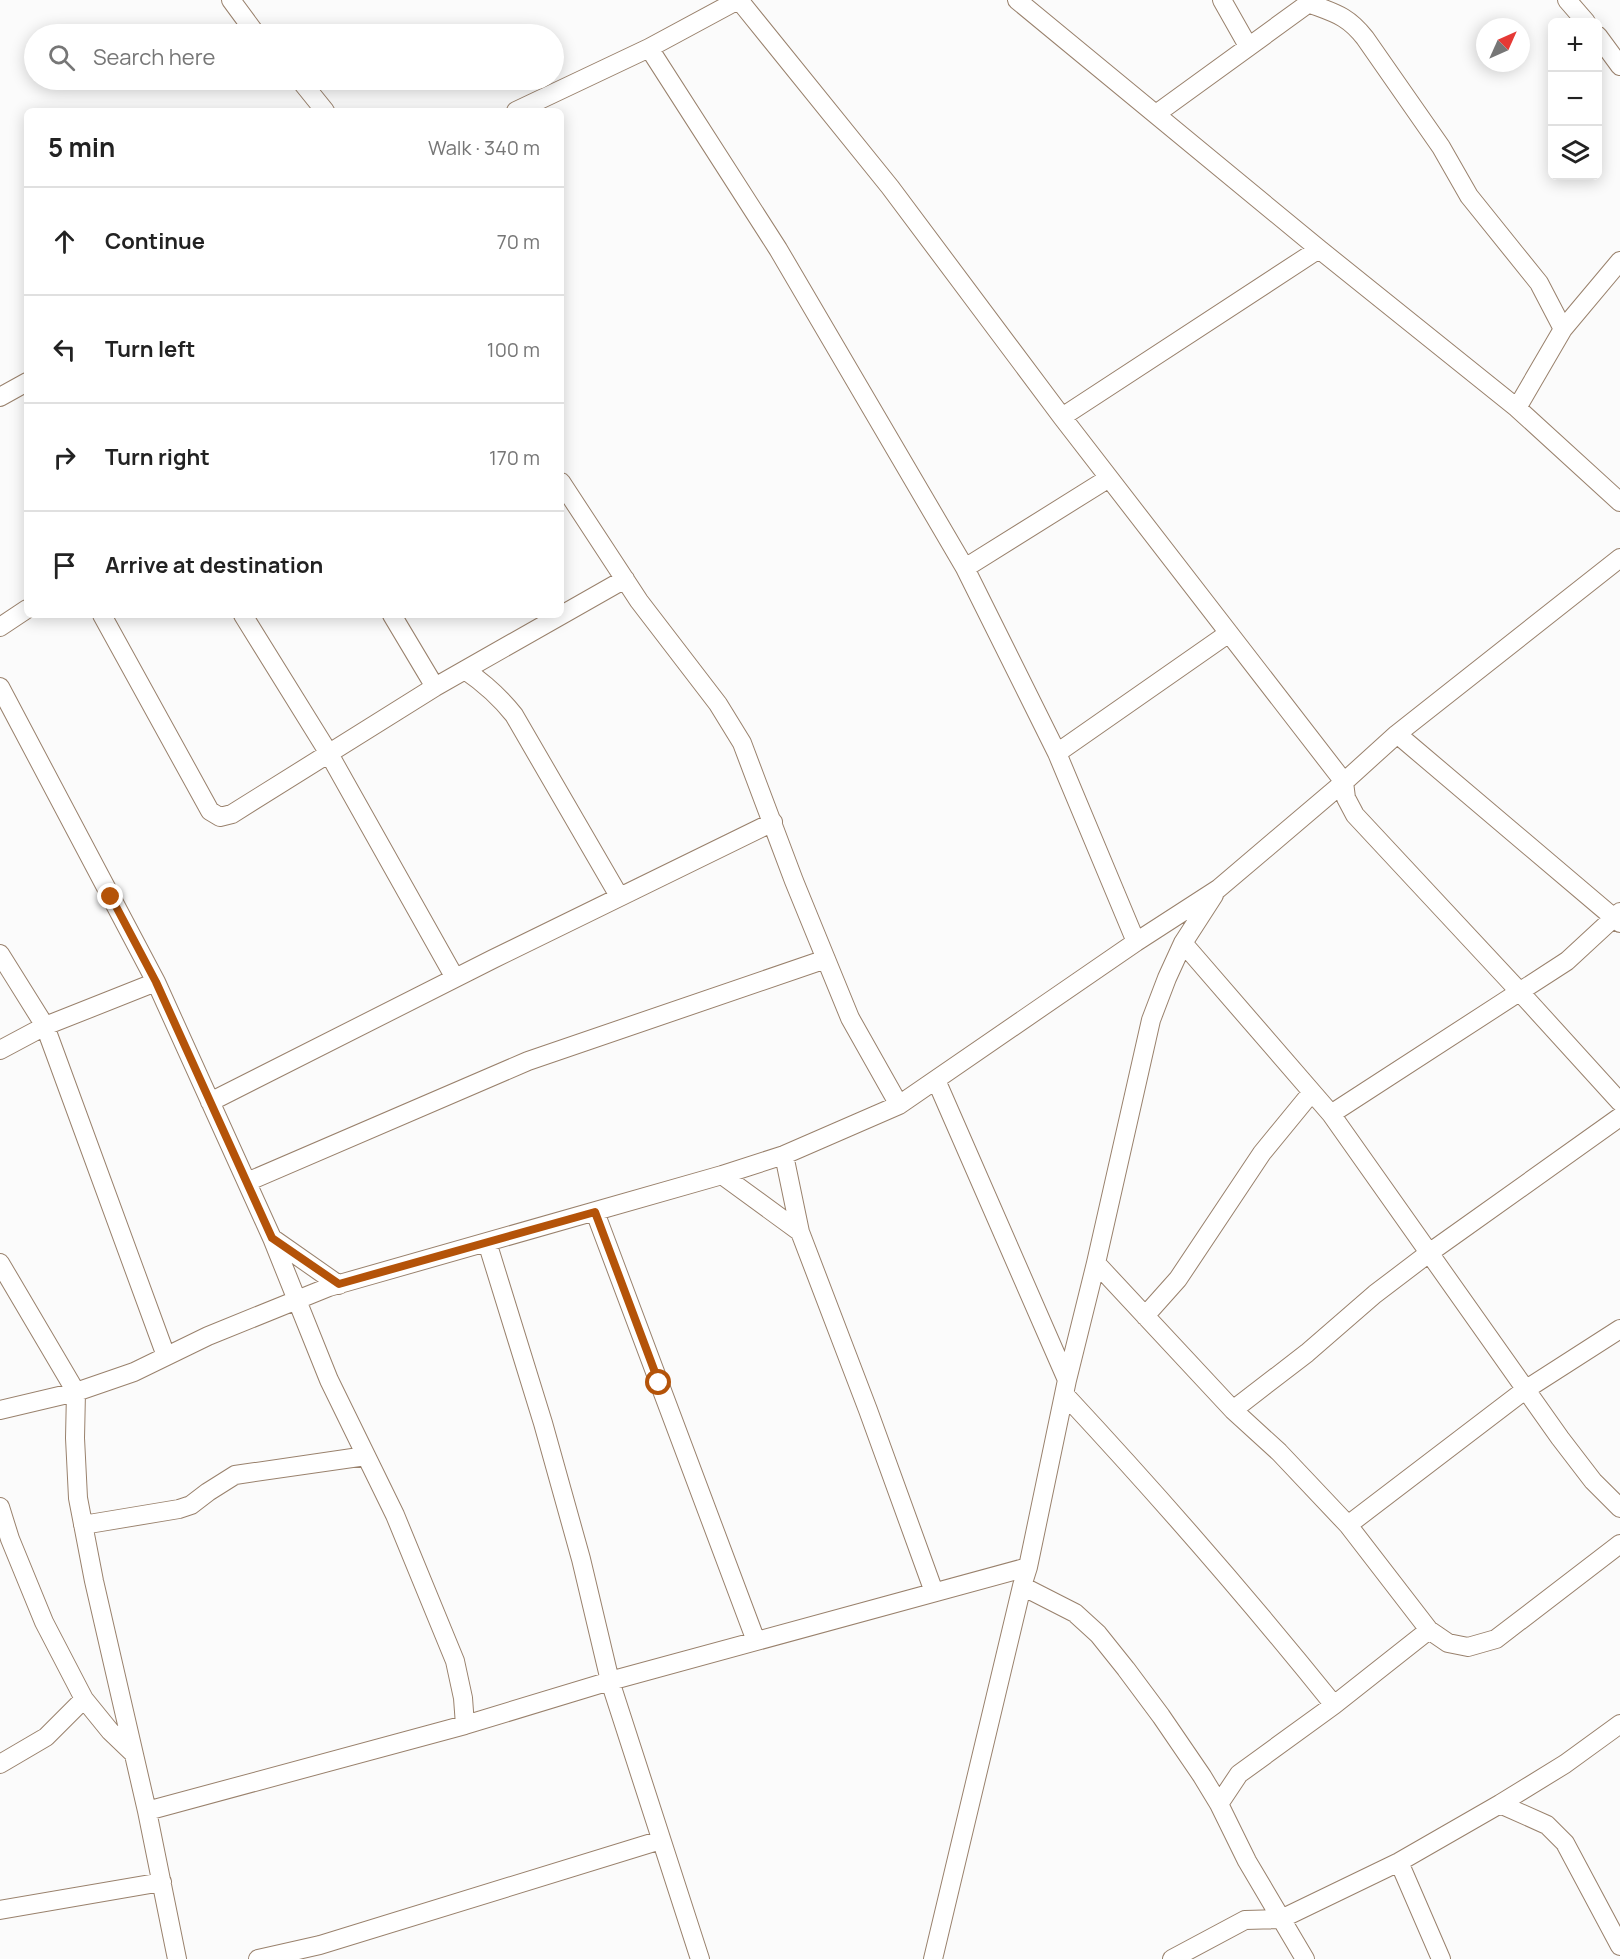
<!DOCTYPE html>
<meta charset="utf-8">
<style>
:root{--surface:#fff;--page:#f2f2f2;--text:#222;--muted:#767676;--line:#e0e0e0}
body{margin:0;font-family:Manrope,sans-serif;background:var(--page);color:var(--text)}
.controls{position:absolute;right:18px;top:18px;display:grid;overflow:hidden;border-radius:9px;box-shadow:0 3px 15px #0003}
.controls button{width:54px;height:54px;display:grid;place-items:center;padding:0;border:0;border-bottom:2px solid var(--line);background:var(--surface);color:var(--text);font:30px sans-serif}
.compass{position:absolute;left:1476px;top:18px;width:54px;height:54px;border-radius:50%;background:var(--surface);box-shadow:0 3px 15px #0003;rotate:45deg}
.stop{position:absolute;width:18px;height:18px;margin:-14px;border:4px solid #b45309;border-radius:50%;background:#fff}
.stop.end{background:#b45309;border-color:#fff;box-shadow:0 2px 6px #0008}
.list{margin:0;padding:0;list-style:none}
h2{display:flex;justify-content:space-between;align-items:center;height:78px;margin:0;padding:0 24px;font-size:26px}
h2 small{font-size:20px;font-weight:400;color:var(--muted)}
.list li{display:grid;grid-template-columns:39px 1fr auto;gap:18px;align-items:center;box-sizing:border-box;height:108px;padding:0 24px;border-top:2px solid var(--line)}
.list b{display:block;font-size:22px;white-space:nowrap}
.list em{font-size:20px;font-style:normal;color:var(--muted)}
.icon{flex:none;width:33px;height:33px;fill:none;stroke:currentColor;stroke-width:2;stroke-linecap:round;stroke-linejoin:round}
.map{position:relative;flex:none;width:1620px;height:1959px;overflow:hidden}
.search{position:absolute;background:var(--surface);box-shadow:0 3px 15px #0003;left:24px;top:24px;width:540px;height:66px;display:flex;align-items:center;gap:15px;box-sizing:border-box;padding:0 21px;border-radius:33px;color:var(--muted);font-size:22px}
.panel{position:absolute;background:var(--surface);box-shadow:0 3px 15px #0003;left:24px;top:108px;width:540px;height:510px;border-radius:9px}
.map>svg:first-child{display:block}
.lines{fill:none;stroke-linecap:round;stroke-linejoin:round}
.minor-casing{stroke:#99816c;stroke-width:20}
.minor{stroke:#fff;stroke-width:18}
.route{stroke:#b45309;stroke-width:8}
</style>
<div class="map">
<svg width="1620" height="1959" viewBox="0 0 1620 1959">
<rect width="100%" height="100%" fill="#fbfbfb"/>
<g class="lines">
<g class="minor-casing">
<path id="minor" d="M231,0L256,34
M739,0L890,187L1062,417L1344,782L1346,798L1355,815L1519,991L1620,1102
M1017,0L1319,249L1517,408L1620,502
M1222,0L1248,46
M1567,0L1586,22
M1308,3C1334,13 1347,15 1365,38L1441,147L1469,196L1539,283L1563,329
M1598,36L1620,66
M649,48L778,249L965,568L1057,753L1136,942
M300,80L325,111
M516,111L649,48L738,0
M1156,114L1313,0
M0,397L27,382
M1517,408L1563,329L1620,261
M1062,417L1319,249
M561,482L639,601L718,704L742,743L794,881L850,1018L899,1105
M965,568L1109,478
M102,615L210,811L220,817L232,814L435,687L625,579
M243,615L328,752L455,978
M392,615L435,687
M0,627L27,609
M465,670C484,683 499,696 514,715L619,896
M0,687L156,982L272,1238L329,1380L395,1515L455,1661L463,1698L465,1725
M1397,734L1620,923
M1057,753L1229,633
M1183,943L1331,1114L1560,1438L1593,1481L1620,1508
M0,954L45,1026L166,1356
M0,1050L45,1026L156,982
M936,1080L1067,1380
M210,1102L493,959L773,822
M1331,1114L1567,961L1620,912
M784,1155L800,1232L868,1410L934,1592
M722,1175L800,1232
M247,1182L528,1061L826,959
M595,1212L756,1641
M272,1238L339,1285
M487,1242L543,1423L581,1559L610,1681L700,1959
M0,1263L76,1392L75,1438L78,1498L94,1581L147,1811L177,1959
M1096,1263L1233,1410L1279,1452L1348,1525L1429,1630L1448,1643L1468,1647L1496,1639L1620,1544
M1145,1316L1178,1279L1262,1153L1312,1092
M1065,1395C1158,1495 1248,1598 1334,1705
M0,1410L76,1392L134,1372L208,1336L329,1287L722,1175L784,1155L899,1105L1136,942L1218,889L1344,782L1397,734L1620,558
M1233,1410L1307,1353L1375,1294L1429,1253L1620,1117
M0,1507L10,1539L44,1622L84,1699L110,1731L134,1754
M83,1525L179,1509L191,1505L208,1492L235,1475L366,1456
M1348,1525L1525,1390L1620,1329
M1022,1586L1075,1613L1098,1634L1126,1669L1161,1716L1202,1776L1219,1804L1247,1861L1305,1959
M0,1764L46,1737L84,1699
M1219,1804L1239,1774L1334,1705L1429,1630
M1500,1804L1547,1825L1565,1843L1620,1946
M147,1811L465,1725L610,1681L1028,1567
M1399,1862L1441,1959
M0,1910L162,1882
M258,1959L320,1945L661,1840
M933,1959L1022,1586L1028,1567L1067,1380L1096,1263L1151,1020L1167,978L1183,943L1214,895
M1172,1959L1245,1920L1281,1919L1399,1862L1500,1804L1565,1764L1620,1724"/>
</g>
<use href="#minor" class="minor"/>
</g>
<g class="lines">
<path class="route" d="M111,897L156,982L272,1238L339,1284L595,1212L659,1383"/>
</g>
</svg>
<div class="controls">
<button>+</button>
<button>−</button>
<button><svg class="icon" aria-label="layers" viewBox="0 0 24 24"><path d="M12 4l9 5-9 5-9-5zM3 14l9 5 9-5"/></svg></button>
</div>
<svg class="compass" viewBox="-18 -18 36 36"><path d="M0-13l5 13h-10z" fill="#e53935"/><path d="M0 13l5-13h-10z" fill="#767676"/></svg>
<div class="stop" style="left:659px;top:1383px"></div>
<div class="stop end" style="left:111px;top:897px"></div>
<div class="search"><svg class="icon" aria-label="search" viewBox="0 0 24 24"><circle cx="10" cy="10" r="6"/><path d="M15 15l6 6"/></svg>Search here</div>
<section class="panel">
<h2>5 min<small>Walk · 340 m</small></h2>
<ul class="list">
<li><svg class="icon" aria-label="ahead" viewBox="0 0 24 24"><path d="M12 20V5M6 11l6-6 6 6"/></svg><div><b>Continue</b></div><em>70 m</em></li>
<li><svg class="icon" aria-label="left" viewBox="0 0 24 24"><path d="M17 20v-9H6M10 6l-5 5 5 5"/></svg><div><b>Turn left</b></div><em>100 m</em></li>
<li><svg class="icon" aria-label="right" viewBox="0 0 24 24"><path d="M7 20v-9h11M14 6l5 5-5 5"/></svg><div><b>Turn right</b></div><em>170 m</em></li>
<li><svg class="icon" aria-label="arrive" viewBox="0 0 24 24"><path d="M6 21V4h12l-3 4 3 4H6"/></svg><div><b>Arrive at destination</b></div></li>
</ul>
</section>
</div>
